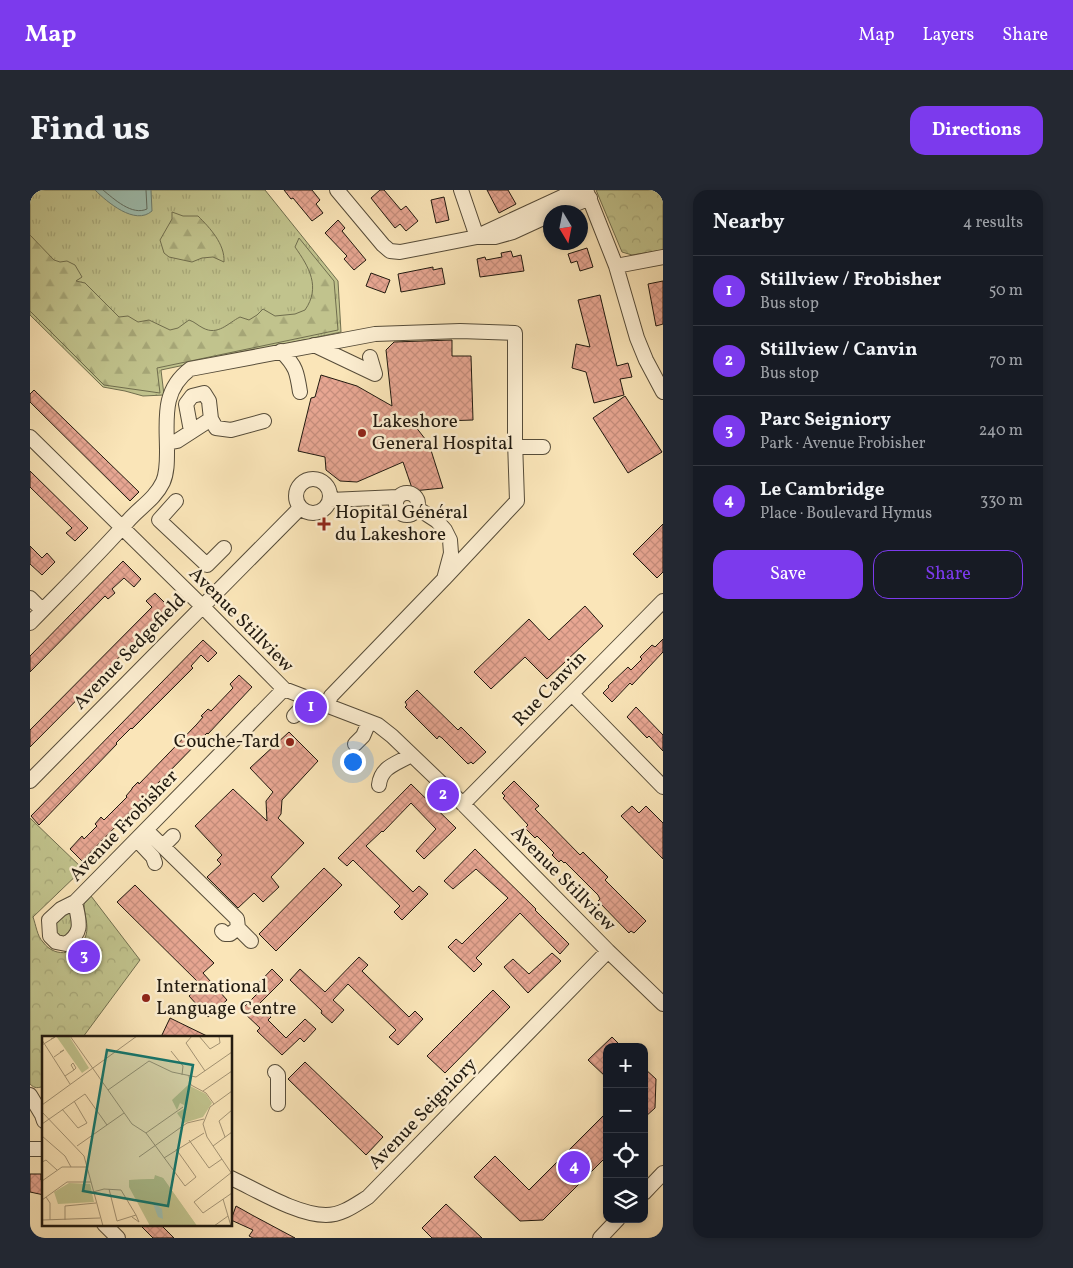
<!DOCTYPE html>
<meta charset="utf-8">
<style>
:root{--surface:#171b24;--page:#242831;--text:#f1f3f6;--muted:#9ea1a6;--line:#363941;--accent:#7c3aed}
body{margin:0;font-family:Vollkorn,serif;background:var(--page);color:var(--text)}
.controls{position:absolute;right:15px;bottom:15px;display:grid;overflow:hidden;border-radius:10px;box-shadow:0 2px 8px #0003}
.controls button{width:45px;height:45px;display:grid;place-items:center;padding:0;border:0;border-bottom:1px solid var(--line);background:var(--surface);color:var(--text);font:25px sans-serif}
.compass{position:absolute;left:513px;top:15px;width:45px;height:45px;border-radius:50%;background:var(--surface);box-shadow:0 2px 8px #0003;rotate:170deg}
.you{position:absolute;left:322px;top:571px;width:18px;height:18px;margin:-12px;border:4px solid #fff;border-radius:50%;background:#1a73e8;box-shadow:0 0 0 8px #1a73e833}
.badge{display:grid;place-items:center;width:32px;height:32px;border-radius:50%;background:var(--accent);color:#fff;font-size:16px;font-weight:700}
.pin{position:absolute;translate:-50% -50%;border:2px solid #fff;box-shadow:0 1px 5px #0006}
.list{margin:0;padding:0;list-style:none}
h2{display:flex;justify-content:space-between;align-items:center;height:65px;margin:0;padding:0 20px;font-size:21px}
h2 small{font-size:16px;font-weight:400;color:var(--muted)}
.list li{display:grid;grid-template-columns:32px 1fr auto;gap:15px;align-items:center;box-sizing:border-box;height:70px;padding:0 20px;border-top:1px solid var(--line)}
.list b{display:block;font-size:19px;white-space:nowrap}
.list p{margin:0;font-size:16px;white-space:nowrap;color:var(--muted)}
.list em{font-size:16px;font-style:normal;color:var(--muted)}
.actions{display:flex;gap:10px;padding:15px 20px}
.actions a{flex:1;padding:11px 0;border:1px solid var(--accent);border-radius:15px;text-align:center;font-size:18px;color:var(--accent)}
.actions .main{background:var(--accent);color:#fff}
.icon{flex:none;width:28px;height:28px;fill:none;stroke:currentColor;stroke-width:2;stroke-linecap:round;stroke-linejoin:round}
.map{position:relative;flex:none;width:633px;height:1048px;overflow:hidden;border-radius:15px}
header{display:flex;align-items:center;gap:30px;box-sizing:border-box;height:70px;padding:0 25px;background:var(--accent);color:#fff}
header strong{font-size:24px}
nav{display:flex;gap:28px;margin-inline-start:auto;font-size:18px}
.intro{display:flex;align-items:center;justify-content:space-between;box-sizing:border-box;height:120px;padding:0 30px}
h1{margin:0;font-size:35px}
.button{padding:12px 22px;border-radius:15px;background:var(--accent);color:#fff;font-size:18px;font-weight:700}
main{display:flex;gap:30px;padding:0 30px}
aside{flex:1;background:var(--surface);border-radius:15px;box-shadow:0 2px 8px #0003}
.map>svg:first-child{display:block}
.grass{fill:url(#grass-tufts);stroke:#706e4e}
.forest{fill:url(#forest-firs);stroke:#706e4e}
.park{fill:url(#park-crowns);stroke:#706e4e}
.water{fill:#9ebfb1;stroke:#6c7d70}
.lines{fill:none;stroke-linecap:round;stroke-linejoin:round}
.shore{stroke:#5f6c60;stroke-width:1}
.building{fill:url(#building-cross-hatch);stroke:#20190f}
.minor-casing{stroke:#564c39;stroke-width:16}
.minor{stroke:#fceed1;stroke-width:14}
.poi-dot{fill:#8f2418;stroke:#fceed1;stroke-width:2}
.labels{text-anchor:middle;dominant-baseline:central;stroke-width:5;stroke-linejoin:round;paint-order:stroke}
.poi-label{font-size:19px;fill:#20190f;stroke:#fceed1;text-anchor:start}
.street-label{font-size:19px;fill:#20190f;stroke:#fceed1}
.inset-road{fill:none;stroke:#a39374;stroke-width:1}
.view{fill:#0f766e;fill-opacity:0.15;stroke:#0f766e;stroke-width:2.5}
.inset-edge{fill:none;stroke:#20190f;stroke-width:2.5}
</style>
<header>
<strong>Map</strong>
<nav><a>Map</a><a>Layers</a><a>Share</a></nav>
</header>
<div class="intro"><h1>Find us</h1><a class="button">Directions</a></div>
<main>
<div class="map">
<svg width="633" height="1048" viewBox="0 0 633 1048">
<defs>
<pattern id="grass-tufts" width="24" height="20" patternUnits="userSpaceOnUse" patternTransform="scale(1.25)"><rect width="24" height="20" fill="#c1c38d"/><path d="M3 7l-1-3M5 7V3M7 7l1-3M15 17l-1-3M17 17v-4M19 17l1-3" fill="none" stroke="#a6a778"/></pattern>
<pattern id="forest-firs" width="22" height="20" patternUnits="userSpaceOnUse" patternTransform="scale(1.25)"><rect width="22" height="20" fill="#c1c38d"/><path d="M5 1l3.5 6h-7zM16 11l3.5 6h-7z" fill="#a6a778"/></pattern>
<pattern id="park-crowns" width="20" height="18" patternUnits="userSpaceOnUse" patternTransform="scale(1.25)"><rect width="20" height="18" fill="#c1c38d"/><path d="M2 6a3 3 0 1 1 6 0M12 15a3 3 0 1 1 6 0" fill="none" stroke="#a6a778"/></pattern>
<pattern id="building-cross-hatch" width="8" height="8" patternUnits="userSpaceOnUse" patternTransform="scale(1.25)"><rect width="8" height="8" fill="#e7a692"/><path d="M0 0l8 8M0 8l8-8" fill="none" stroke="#c68e7d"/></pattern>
</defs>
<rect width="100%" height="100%" fill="#fae5b8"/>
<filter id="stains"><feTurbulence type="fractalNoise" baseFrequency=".004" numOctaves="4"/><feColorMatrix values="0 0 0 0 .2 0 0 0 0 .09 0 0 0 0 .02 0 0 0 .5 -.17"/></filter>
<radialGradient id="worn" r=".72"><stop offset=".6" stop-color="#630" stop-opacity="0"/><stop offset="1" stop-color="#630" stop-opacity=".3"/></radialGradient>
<path class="grass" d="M0,0H235L308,91L311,142L131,180L134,205L113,206L95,201L73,197L0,125Z
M41,722L43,742L31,749L23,745V735L36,723Z"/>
<path class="forest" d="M142,22L153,26H168C180,38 195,54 194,72L183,67L172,68L162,72L139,67L134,63L130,50L142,29Z
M0,45L24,70L30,72L37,71L45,75L52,87L46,91L55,93L89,127L98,126L108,132L119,130L140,140L148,138L159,130C165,132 167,135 173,138C188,146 198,133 210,127L219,130L227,125L233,119L245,126L265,124L275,120C291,97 279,77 265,57L269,48L304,91L308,140L127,178L130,203L74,195L0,121Z"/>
<path class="park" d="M566,0H633V60L602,65L592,62Z
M0,628L53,679L3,727C6,735 7,746 13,752C25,769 50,765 56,745C59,735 54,724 54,714L61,706L110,770L53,847H14V896C8,898 5,899 0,894Z"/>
<path class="water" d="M65,0H121L122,21C105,36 77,12 65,0Z"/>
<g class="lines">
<path class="shore" d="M73,0C84,9 102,26 117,19L116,0"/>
</g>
<path class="building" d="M254,0H282L290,10L286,14L293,23L282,31L263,8L261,9Z
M350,0H354L371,20L376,16L388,31L376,41L370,34L365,38L341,8Z
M457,0H478L486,14L469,23Z
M414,7L419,30L406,33L401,10Z
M308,30L315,38L312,41L336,70L324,80L314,69L317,66L295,43Z
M557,58L563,77L550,81L547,71L541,73L538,64Z
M481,61L483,67L491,65L494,81L450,87L447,69L455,67L456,70L472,67L471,63Z
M403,77V80L412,78L415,94L371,102L368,84Z
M341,83L360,90L355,103L336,96Z
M633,91V134L626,136L618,94Z
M570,105L587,176L598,173L602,187L590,189L594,205L564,213L556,182L542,178L546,154L560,157L548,110Z
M422,150V166H441L443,230L382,232L399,254L413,298L383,301L373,272L327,292L310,291L296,280L295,267L268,261L281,208L285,207L291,185L327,196L362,216L356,160L364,152Z
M4,200L109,302L100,311L0,212V204Z
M595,206L632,262L598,283L563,228Z
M0,281L58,338L45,351L36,343L42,338L0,297Z
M633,334V382L627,388L603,364Z
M0,356L12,368L17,363L25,372L12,385L0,374Z
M93,371L111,389L104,397L94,388L82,399L85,403L78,409L75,406L0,482V466Z
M125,403L139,417L0,557V540L122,417L116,411Z
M555,416L573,436L517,489L495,467L461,499L444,482L499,429L519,450Z
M633,449V462L602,495L600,493L582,512L573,503L579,497L578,496L598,477L601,480L612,469L610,467L622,455L625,457Z
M173,450L187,463L178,472L171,465L161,476L163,478L102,539L101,538L86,553L87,554L9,635L1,626Z
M209,485L222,497L178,544L177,543L52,671L40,659L52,646L54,649L67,636L65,634L71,627L74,630L97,607L96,606L102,599V598L108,592L109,594L167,534L173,527L171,526L178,519L181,521L203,498L200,494Z
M387,500L428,540L431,537L456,562L443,574L441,572L438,574L412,548L409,546L407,549L375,517L377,515L375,512Z
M606,517L633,545V561L619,546L617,548L597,527Z
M259,542L288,571L252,610L251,624L248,628L274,653L241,687L249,697L233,712L224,703L208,718L177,687L191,674L187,670L192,665L165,636L203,599L237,631L236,611L243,602L220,578Z
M484,591L509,616L505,619L550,665L553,662L578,687L575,690L616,731L604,743L601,741L599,743L568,711L570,709L568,705L535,672L534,673L531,670L529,672L522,665L524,663L507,646L505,648L495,638L498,635L473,608L475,606L472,603Z
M381,594L426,638L394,669L386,661L406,639L381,613L353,642L352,641L336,656L383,702L389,696L398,704L372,730L364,722L370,716L323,670L317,676L308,668Z
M602,616L609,623L616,616L633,633V669L591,626Z
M445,659L506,719L505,720L539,754L530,764L490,723L446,768L452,774L444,782L418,757L426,749L432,754L478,708L446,679L423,699L414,691Z
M294,678L312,695L246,761L229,744Z
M105,695L184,773L173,783L197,810L178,827L159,806L171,795L87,712Z
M522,763L531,771L498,803L474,777L483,769L499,784Z
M329,767L338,775L332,781L379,827L385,821L393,829L368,855L359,847L366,840L318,794L303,810L314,820L302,833L291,823L292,821L260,790L270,779L295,802Z
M242,779L253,790L228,815L241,827L238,830L256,848L275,829L286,839L274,852L270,848L252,865L227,841L230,838L211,820L228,803L223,799Z
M463,800L480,817L415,883L397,866Z
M140,828L179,847H131Z
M582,847L592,857H577V888L558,870Z
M275,872L353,947L336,965L258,889Z
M614,878L626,889L625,918L614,928Z
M577,922V966L513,1030L490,1031L444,987L465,966L499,1000Z
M0,984H11V990L14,991V1005L0,1002Z
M416,1014L452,1048H402L392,1038Z
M206,1016L222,1025L265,1048H223L219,1046L223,1040L201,1030Z
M109,1034H130L144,1048H123Z"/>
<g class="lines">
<g class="minor-casing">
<path id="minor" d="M307,0L353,55L360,61L370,62L447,47H465L483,42L520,25
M431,0L447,47
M556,0L586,76L607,148L616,170L633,202
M527,22L560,8
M454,43L547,0
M586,76L633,67
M284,155L345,184L340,167
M251,161C266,176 267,182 270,202
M181,229L186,238L201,240L234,231
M0,247L172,416L254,499L348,535L362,546L433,614L578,761L633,814
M137,253L147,251L181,229L179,211L174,203L162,206L156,214L161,241
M485,257H513
M266 306a17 17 0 1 1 34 0a17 17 0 1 1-34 0Z
M366 314a11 11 0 1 1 22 0a11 11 0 1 1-22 0Z
M300,310L368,307
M146,311L129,330L177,375L194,358
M0,408L12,420
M0,433C33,399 67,366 98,331C109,318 125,309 133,292C137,283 137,272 137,262C137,230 131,201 160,179L345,144L430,141L485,143V251L487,311L414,389
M542,504L633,597
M297,516L301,506L414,389L421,363L420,350L415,340L407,331L387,318
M264,526L280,509
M325,554L333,546L339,532
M0,591L270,318
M349,595C351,576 367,574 381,565
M433,614L633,411
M116,640L207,729L208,738L200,744H195L192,741
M107,650L123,667L125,673
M133,656L143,646
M45,712C49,732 54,742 36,754L26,752L20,746L19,730L31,719L45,712L254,499
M208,738L221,751
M245,882L248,885V914
M0,905L12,925L14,931
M0,959H14
M201,988C227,1000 267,1025 296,1025C312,1025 325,1015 338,1007L578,761
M614,1003L633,983
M74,1034L88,1048
M570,1048L588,1029"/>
</g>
<use href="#minor" class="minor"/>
</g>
<g class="poi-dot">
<circle cx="332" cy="243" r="5"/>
<path d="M291.5 326.5h5v5h5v5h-5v5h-5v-5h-5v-5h5z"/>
<circle cx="260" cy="552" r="5"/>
<circle cx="116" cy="808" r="5"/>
</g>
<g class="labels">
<g class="poi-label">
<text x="342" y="232">Lakeshore<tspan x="342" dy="22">General Hospital</tspan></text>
<text x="305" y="323">Hopital Général<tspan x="305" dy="22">du Lakeshore</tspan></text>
<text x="250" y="552" text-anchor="end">Couche-Tard</text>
<text x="126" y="797">International<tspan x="126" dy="22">Language Centre</tspan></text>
</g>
<g class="street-label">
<text transform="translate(211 430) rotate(45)">Avenue Stillview</text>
<text transform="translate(100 462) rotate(-46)">Avenue Sedgefield</text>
<text transform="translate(520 499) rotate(-46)">Rue Canvin</text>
<text transform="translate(94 636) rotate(-46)">Avenue Frobisher</text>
<text transform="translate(533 689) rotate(45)">Avenue Stillview</text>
<text transform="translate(393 924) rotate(-46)">Avenue Seigniory</text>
</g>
</g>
<g transform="translate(12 846)">
<rect width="190" height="190" fill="#fae5b8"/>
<path d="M14,0H27L47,32L40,37ZM113,139L121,142L155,190H108L87,151V144L112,143Z" fill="#c1c38d"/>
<path d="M113,140L121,142L155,190H141L137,177L117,151L92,147L91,157L88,144L113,143Z" fill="#c1c38d"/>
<path d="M146,49L164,58L170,67L161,81L142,87L135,77L143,72L142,69L138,67L135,74L130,64ZM27,147L48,148L52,166L16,168L12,156Z" fill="#c1c38d"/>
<path d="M110,165L120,173L121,183L116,181Z" fill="#9ebfb1"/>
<path class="inset-road" d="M28,0L90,88L104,97L143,150L154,141L134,113M150,0L144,7L163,35M157,0L168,13L178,7L177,0M0,4L28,48M0,9L13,1L9,3M129,15L141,30L140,39M12,21L22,14L18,16M23,40L32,34L34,32L31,27L29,29L32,34M147,40L149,49L164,57L172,68M66,54L107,25L130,36L154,41L190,16M161,55L190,35M190,55L168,71L161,88L165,101L190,138M0,69L95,0M20,73L36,92L45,87L32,65M0,76L42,120L61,190M0,88L43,58L65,89M104,97L141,71M0,100L23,120L29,131M183,101L177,85L190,74M147,104L167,132L180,123M35,110L82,77M171,110L190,96M97,121L145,87L162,83M122,122L162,97M0,126L4,124L15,134M190,136L152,166L161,177L190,157M0,145L20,131H46M51,156L62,153L79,154L94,179L75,185L67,153M4,161L8,167V184M181,163L189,190M0,164L25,146H49M90,181L97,186L94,179M0,184L58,182M23,184V170L54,167M172,190L186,180"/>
<path class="view" d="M65,14L151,29L126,170L41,155Z"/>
<rect width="190" height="190" class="inset-edge"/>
</g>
<rect width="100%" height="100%" filter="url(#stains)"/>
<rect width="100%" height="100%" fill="url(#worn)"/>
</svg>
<div class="controls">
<button>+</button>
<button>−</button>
<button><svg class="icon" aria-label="locate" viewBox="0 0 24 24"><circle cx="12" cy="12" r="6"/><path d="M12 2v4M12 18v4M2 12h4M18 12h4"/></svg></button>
<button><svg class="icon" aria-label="layers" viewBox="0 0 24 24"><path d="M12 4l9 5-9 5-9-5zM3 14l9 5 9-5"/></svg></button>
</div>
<svg class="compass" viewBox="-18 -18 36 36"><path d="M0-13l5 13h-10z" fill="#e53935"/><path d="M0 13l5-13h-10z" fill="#9ea1a6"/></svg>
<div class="you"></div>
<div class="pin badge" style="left:281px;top:517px">1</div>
<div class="pin badge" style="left:413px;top:605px">2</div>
<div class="pin badge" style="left:54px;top:766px">3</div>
<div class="pin badge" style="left:544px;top:977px">4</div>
</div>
<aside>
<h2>Nearby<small>4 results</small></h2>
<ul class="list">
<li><span class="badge">1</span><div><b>Stillview / Frobisher</b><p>Bus stop</p></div><em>50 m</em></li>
<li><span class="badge">2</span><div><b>Stillview / Canvin</b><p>Bus stop</p></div><em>70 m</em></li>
<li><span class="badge">3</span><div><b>Parc Seigniory</b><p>Park · Avenue Frobisher</p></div><em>240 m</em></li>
<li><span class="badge">4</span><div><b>Le Cambridge</b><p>Place · Boulevard Hymus</p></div><em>330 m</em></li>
</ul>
<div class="actions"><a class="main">Save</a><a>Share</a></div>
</aside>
</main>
